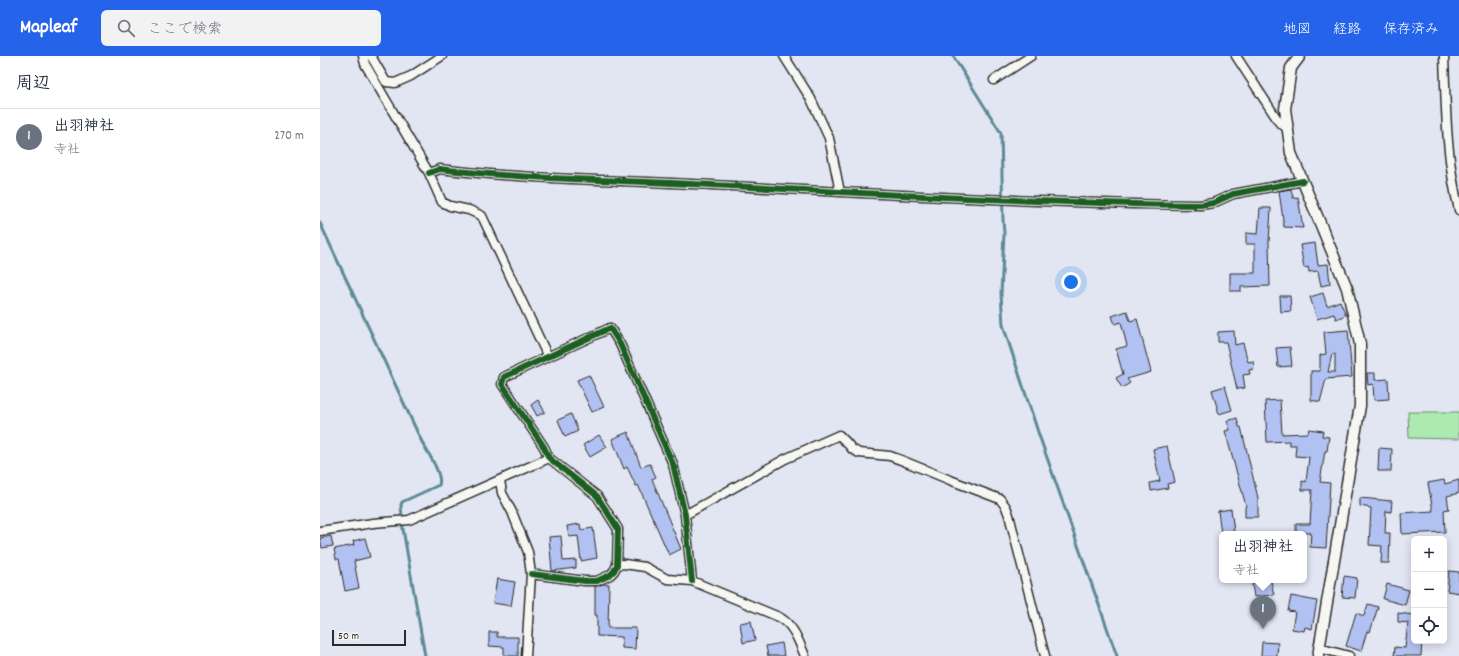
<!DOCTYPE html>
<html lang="ja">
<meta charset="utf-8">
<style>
:root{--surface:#fff;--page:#f2f2f3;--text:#1f2937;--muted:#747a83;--line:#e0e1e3;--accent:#2563eb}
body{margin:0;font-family:Dekko,"Klee One",sans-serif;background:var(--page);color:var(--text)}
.controls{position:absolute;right:12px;bottom:12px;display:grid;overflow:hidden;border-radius:6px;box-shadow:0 2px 10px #0003}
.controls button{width:36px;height:36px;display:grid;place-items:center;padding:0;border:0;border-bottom:1px solid var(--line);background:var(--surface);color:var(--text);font:20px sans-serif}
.scale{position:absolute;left:12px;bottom:10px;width:74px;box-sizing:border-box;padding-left:4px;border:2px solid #2b2b2b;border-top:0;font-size:11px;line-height:14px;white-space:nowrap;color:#2b2b2b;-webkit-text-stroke:3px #f6f6f2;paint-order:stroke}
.you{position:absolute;left:751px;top:226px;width:14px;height:14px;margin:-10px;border:3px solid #fff;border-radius:50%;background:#1a73e8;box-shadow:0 0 0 6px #1a73e833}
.badge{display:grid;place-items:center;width:26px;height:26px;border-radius:50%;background:var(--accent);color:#fff;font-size:13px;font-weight:700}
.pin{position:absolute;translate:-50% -33px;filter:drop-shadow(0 1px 2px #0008)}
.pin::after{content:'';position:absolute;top:21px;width:14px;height:12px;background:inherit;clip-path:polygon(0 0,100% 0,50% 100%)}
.popup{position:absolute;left:899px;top:475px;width:88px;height:52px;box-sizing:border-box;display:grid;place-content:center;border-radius:6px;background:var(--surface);filter:drop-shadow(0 1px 3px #0005);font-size:13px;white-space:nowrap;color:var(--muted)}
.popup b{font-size:15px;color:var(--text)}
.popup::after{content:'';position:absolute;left:50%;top:100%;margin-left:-8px;border:8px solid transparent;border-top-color:var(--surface)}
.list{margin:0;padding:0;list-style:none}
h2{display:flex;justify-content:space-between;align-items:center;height:52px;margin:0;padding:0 16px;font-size:17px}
h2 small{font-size:13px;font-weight:400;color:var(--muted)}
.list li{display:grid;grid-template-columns:26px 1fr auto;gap:12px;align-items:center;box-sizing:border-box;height:56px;padding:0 16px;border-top:1px solid var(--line)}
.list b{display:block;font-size:15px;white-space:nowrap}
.list p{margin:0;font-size:13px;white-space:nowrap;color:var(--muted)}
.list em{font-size:13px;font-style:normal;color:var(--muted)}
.icon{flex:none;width:22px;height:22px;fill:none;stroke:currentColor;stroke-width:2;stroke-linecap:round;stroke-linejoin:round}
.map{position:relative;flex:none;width:1139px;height:600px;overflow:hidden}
header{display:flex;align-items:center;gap:24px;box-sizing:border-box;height:56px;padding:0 20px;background:var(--accent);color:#fff}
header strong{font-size:19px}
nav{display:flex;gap:22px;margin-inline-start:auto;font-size:14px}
.search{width:280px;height:36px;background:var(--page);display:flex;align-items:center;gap:10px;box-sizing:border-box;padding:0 14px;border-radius:6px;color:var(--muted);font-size:15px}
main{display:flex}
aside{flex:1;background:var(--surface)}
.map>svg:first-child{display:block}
.green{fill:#adeab0;stroke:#6c8a6e}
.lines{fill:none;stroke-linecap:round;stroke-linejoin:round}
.stream{stroke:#5c8a95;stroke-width:3}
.building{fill:#b1c1f1;stroke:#2b2b2b;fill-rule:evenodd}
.minor-casing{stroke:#2b2b2b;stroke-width:11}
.tertiary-casing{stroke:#2b2b2b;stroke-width:13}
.minor{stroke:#f6f6f2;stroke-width:8}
.tertiary{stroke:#f6f6f2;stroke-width:10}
.cycleway-casing{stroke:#f6f6f2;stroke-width:8}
.cycleway{stroke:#1b5e20;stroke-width:6}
</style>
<header>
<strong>Mapleaf</strong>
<div class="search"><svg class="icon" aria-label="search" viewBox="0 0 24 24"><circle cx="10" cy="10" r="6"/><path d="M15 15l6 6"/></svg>ここで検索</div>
<nav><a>地図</a><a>経路</a><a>保存済み</a></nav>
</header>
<main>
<aside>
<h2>周辺<small></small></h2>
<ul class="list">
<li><span class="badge" style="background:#6b7280">1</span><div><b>出羽神社</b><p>寺社</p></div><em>270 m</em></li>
</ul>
</aside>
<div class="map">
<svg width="1139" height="600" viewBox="0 0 1139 600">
<rect width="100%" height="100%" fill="#e1e6f2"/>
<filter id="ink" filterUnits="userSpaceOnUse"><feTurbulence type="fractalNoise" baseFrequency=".025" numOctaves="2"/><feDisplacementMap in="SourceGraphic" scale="8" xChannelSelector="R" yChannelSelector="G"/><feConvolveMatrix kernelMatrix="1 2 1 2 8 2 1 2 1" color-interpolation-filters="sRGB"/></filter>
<g filter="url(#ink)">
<path class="green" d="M1088,356H1139V383L1089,382Z"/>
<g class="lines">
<path class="stream" d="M633,0L681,77L683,163L684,178L681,238L683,269L719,379L797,600
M0,167L101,384C106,394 123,418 119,429L82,446L81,449L83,473L105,600"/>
</g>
<path class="building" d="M971,133L973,142L978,141L983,172L964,171L959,135Z
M940,152H951L949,186L950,230L921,231V235H910V217H935V188H926V177L938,178Z
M995,187L998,209L1008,208L1010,228L1001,230L998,215L989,216L988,211L984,212L980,189Z
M1003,237L1007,250L1020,245L1026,259L1016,263L1014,258L997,263L990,241Z
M960,240H970L971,255L961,256Z
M807,255L810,265L817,263L831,316L807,323L810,327L802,332L796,322L803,318L796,293L807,290L801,266L795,268L792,260Z
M1028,274L1032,321L1006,323L1000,346L991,344V315H1000V299L1006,298L1004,276ZM1012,298H1015V316H1008Z
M914,275L915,289L923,287L928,306L933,305L934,313L929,314L930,318L923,319L925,332L917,333L906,286H898V276Z
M970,291L972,310L958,311L956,292Z
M1047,317H1055V324L1068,323L1069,343L1054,344L1053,328L1048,329Z
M269,319L284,351L272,356L257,324Z
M905,330L912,354L899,358L892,334Z
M218,344L225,356L217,360L211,349Z
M960,344L962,378L988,377L989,373L1003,375L1002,380L1009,381L1007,395H1005L1000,426L1010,427L1006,492L990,491L991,477H976V468H990L992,434H982V425L986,426L989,401L975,400L976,389H969V385L947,386L945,345Z
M251,358L258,375L245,381L238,364Z
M917,362L919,371H921L938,442V461H925V451L926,450L905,375L910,374L907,365Z
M308,376L321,411L330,408L336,421L332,423L361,493L349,499L318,429L316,430L307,411L304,413L292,383Z
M279,379L287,391L270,401L263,389Z
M847,390L855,426L847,428L848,432L831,435L830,427L840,425L833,393Z
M1059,392L1072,393L1071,415H1058Z
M1124,424L1125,428L1139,424V437L1127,440L1129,453L1124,454L1125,476L1082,478L1081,457L1113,455L1108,427Z
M1040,442L1072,445L1071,456L1066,455L1065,477H1070L1069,507H1061L1062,490L1049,489L1051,452L1040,450Z
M911,453L914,475L901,477L898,455Z
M260,468L261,474L273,472L277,502L261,505L258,480L249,481L247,470Z
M11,480L13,490L2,492L0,482Z
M241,480L243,505L256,504V512L232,515L229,481Z
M45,482L50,501L34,505L39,532L25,535L19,503H16L14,493L34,489L33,485Z
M1129,515L1139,516V537L1127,535Z
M1024,520L1037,522L1035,542L1022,541Z
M177,523L195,526L191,550L173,547Z
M951,525L954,539L934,541L932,528Z
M283,528H289L288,572H316L315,593L302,592V581L277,580V559H275V530Z
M1067,528L1089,534L1085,549L1063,543Z
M971,540L997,545L992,573L985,571L984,575L972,573L975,556L968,555Z
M1048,548L1058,551L1050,576L1047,575L1041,595L1026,590L1036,557L1044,560Z
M1078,557L1094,559V585H1102L1101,600H1074L1075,591L1085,592L1088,567L1078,566Z
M431,565L435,584L423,587L420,567Z
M169,576H177V581H198V600H184V591L169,590Z
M942,586L958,587L957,600H941Z
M462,587L464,600H448L446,590Z"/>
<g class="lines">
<g class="minor-casing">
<path id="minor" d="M43,0L45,8L66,44L109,117L122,146L130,150L149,154L162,160L228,301
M51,0L66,26L75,27L91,20L122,0
M464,0L491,43L509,82L520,136
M916,0L959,66L968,73
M1124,0C1126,53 1126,102 1139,154
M674,24L711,0
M109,117L120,113C210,124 301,124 392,129C555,138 718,147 881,149L893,147L913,138L983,125
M180,424L182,437L192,456L208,496L211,518L206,600
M365,459L465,403L519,379L527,387L532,393L539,397L570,400L581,404L630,424L680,443L686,451L689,459L725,600
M0,475L53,467L89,464L229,402
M297,509L304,508L325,511L347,523L372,525L459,561C474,569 479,586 485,600
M211,518L265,525H277L290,519L294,515L297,509L298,473L277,440L229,402L224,391L182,328L184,321L290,272L300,288L353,408L365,459L372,525
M999,592L1029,600"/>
</g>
<g class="tertiary-casing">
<path id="tertiary" d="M980,0L971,12L965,53L971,97L1027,232L1040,288V350L998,600"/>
</g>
<use href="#minor" class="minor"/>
<use href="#tertiary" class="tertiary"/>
<g class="cycleway-casing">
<path id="cycleway" d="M109,117L120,113C210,124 301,124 392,129C555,138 718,147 881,149L893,147L913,138L983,125
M211,518L265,525H277L290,519L294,515L297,509L298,473L277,440L229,402L224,391L182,328L184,321L290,272L300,288L353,408L365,459L372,525"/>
</g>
<use href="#cycleway" class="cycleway"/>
</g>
</g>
</svg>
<div class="controls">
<button>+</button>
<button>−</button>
<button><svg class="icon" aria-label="locate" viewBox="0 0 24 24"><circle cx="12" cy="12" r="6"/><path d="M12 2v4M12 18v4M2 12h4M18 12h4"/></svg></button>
</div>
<div class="scale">50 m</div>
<div class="you"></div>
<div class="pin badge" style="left:943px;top:573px;background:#6b7280">1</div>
<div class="popup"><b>出羽神社</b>寺社</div>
</div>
</main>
